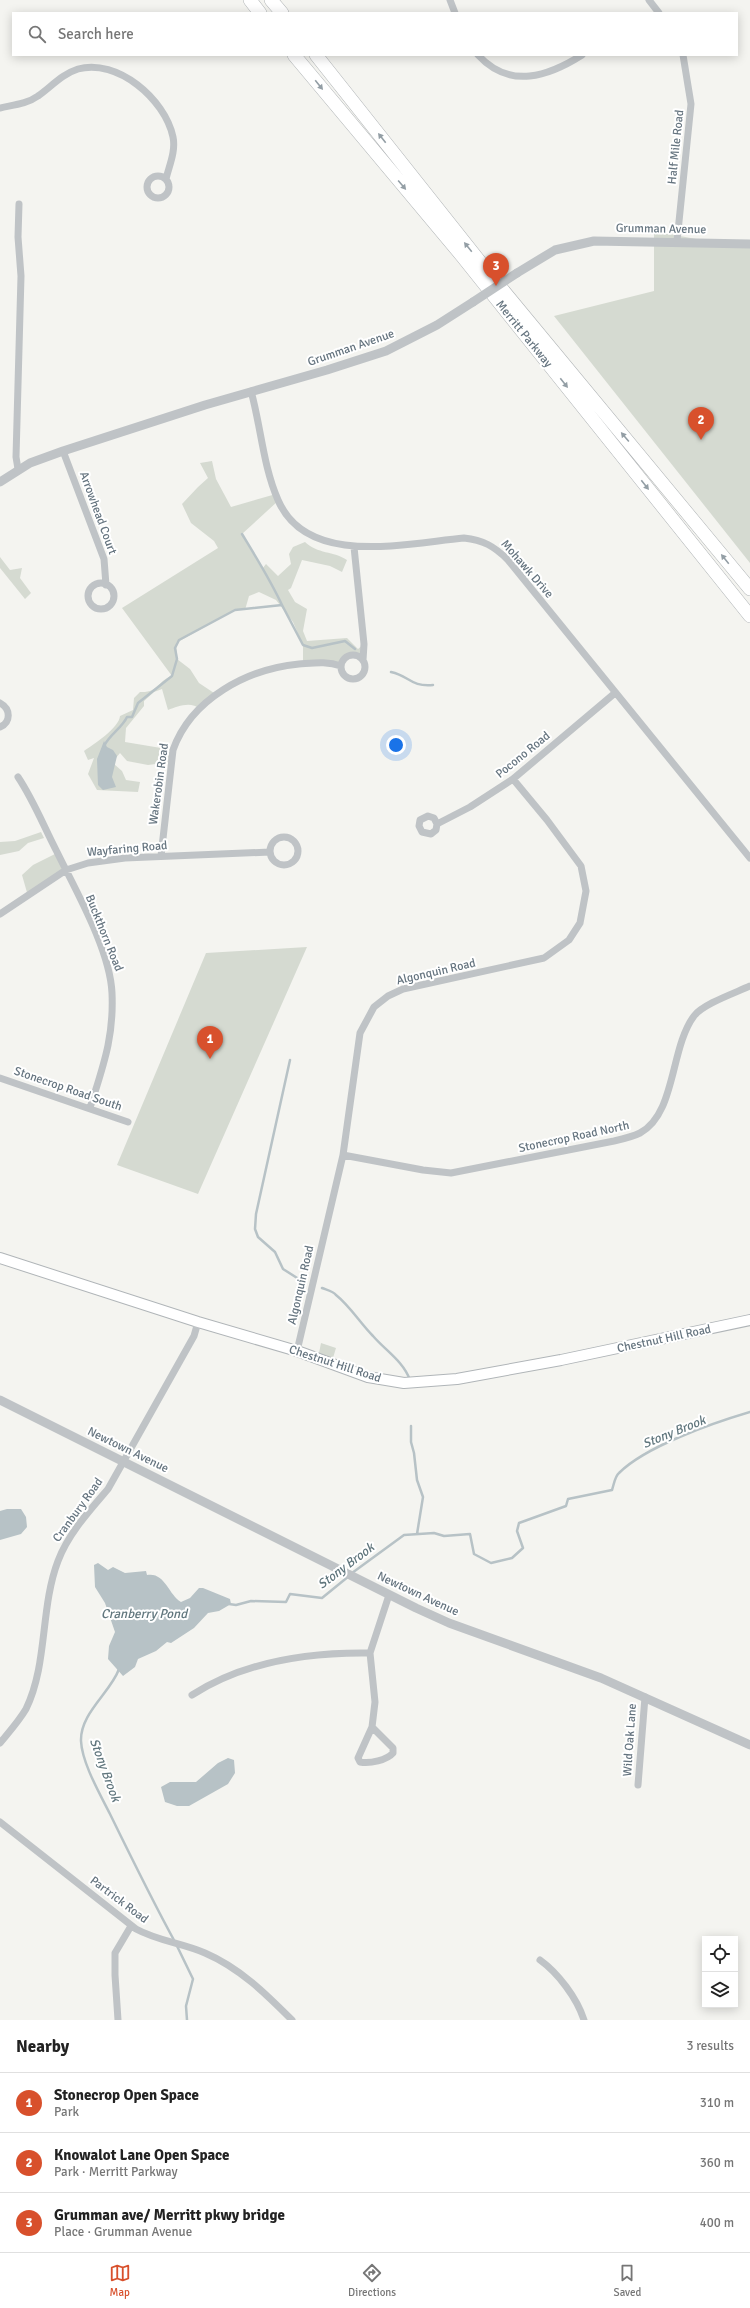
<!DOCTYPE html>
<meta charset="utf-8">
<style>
:root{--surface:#fff;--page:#f2f2f2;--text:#222;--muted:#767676;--line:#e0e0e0;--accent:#d8502c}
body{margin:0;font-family:Signika,sans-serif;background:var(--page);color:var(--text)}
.controls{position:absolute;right:12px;bottom:12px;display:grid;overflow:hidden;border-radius:0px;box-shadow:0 2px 10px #0003}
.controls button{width:36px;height:36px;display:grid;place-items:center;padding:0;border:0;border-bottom:1px solid var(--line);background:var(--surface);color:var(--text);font:20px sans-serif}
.you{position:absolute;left:396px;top:745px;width:14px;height:14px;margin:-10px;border:3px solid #fff;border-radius:50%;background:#1a73e8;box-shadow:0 0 0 6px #1a73e833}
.badge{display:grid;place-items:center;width:26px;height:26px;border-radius:50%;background:var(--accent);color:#fff;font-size:13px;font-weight:700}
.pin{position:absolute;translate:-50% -33px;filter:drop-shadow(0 1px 2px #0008)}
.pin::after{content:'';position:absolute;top:21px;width:14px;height:12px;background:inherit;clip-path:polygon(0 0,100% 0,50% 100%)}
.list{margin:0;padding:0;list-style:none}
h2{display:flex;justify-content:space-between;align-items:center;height:52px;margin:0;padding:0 16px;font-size:17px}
h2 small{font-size:13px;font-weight:400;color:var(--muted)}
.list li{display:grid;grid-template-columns:26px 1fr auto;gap:12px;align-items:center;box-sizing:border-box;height:60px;padding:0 16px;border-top:1px solid var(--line)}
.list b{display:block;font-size:15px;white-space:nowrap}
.list p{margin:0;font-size:13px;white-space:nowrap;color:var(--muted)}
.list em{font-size:13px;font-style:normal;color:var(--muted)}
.icon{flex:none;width:22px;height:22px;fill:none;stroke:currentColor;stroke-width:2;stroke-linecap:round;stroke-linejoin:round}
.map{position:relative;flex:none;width:750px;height:2020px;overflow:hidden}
.search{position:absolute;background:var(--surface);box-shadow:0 2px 10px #0003;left:12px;right:12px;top:12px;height:44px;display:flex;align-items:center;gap:10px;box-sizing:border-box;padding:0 14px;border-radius:0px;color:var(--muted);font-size:15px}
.sheet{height:232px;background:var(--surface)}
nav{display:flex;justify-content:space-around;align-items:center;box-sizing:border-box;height:56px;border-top:1px solid var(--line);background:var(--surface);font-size:11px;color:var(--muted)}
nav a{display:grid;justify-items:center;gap:2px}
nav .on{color:var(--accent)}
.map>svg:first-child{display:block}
.green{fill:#d5dad1}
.water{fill:#b7c2c6}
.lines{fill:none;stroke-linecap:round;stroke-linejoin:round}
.stream{stroke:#b7c2c6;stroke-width:2.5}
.secondary-casing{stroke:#b0b5b8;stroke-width:12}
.motorway-casing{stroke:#b0b4b6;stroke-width:14}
.minor{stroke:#bfc3c6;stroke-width:7}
.tertiary{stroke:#bfc3c6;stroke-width:9}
.secondary{stroke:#fff;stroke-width:10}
.motorway{stroke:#fff;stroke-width:13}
.tertiary-bridge{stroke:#bfc3c6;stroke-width:9}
.oneway{fill:#939ea5}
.labels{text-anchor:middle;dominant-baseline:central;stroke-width:4;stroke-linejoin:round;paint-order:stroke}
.street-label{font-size:12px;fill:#65747f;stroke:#fff}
.water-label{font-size:13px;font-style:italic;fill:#60767d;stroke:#fff}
</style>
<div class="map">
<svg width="750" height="2020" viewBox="0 0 750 2020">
<rect width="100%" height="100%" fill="#f4f4f0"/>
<path class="green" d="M654,231L701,240L750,244V563L554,316L654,291Z
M212,461L216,479L231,507L276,494L278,501L242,534L262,569L266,564L278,576L291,564L289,554L293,547L305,542C317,554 334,551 347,560L342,572L330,566L302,560L291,588L288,590L295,602L307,609L303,631L307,641L347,638L358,649L364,644L360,657L348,656L341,666L303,664V645L293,622L276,600L259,592L249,596L245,610H235L176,643L177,659L190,669L199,683L217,695L200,709C191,701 178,706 168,710L162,689L154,692L144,701V706L126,728L125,742L173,750L171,762L148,765L127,761L120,753L115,759L114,764L122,771L126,780L140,782L138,792L97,790L88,774L94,758L88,760L84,751C94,744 119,728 120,716L133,710L134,698L140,692C159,693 157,681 172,676L122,608L218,548L214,541L191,523L182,504L198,487L208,478L200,463Z
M0,557L10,570L22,568L20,578L31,593L25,599L0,568Z
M41,832L44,838L28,843L19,851L0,855V842L15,841Z
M57,853L66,870L28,896L22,875L33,865Z
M307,947L198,1194L117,1165L206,953Z
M321,1343L336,1348L333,1358L319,1353Z"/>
<path class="water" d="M104,741L107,747L113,750L117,756L112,777L116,787L103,790L98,785L97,759Z
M7,1509H21L26,1517L27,1527L21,1534L0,1540V1511Z
M98,1563L108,1570L113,1567L125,1573L146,1571L147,1575C165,1572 168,1594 181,1602L190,1598L199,1588H203L230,1599L231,1604L219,1611L208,1613L194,1628L171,1643L167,1642L156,1651L138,1659L135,1667L123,1676L108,1659L109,1646L115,1632L105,1603L95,1587L94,1565Z
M228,1758L234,1760L235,1773L228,1784L189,1806H177L165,1802L161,1787L170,1782H196L218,1763Z"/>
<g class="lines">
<path class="stream" d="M242,534C256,557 271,581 282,605
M391,672C410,676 410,687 433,685
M104,746C110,734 122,728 127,717H132L138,703L172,676L177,659L175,648L179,640L235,610L282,605L303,645L312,648L345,641L355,649
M290,1060L256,1214L255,1229L258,1237L275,1252L283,1269L305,1283
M322,1288C327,1290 333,1291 336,1295C350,1306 360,1323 373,1336C386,1351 403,1361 410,1380
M411,1426V1442L414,1453L417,1480L423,1497L417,1534
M352,1573L404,1535L434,1533L444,1536L470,1534L474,1554L491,1563L512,1558L523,1548L517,1531L519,1523L566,1506L568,1499L612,1490C614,1484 615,1476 619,1473C646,1446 713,1423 750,1412
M229,1604L236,1605L251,1601L286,1602L290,1594L322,1598L349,1576
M119,1669C111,1692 80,1713 81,1741C82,1763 100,1794 110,1814C131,1857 152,1900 175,1942
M177,1946L193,1979L186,2006L187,2020"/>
<g class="secondary-casing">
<path id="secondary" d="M0,1258L198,1322L297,1351L368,1377L404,1383L457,1379L561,1360L750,1320"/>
</g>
<g class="motorway-casing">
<path id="motorway" d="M250,0L260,13
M271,0L282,13
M294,55L462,256L750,616
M316,55L492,277L750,589"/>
</g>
<path class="minor" d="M450,0L455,13
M649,0L659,13
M478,55C510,90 549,76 582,55
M0,108C13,105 27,104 38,96C51,87 62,74 78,69C117,58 165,99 173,137C176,151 169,166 166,179
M147 187a11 11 0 1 1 22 0a11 11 0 1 1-22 0Z
M677,241L691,104L683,55
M251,391C261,427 263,466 278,500C307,568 407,543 464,538C483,540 494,546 508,560L750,858
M63,451L104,559L106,585
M18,469L16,457L21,276L18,237L19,204
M354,547L364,644L363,660
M88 596a13 13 0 1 1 26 0a13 13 0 1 1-26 0Z
M341 667a12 12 0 1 1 24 0a12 12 0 1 1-24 0Z
M0,703C11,709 11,722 0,727
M18,777C34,801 44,827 57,852C76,891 110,950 112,993C114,1038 103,1066 90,1108
M437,824L434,818L428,816L420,820L419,826L422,832L431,834L436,830L437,824L470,807L513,779L615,693
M270 851a14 14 0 1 1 28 0a14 14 0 1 1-28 0Z
M161,856L173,750C191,699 247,669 299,664C314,663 327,661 341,666
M0,914L66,870L88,863L125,858L270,852
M0,1078L128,1122
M343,1155L423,1170L451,1173L614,1141C623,1139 632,1137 640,1133C676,1114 670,1048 694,1016C703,1004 735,993 750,986
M297,1351L343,1155L360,1033L374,1007L388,996L403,989L544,958L569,940L580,923L586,891L581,866L547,820L513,779
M192,1695C245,1661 308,1652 370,1653
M372,1727L358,1758L360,1762C370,1764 387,1760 393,1753V1748L372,1727L375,1702L370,1653L389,1595
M0,1743C9,1732 19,1721 26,1709C48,1664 40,1608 58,1561C68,1534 90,1510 108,1489L194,1336L198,1322
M638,1785L645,1697
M0,1822L136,1929C158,1941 182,1943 205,1953C240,1968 266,1994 292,2020
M540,1960C558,1973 577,1998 584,2020
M118,2020L115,1975V1953L131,1926"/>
<path class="tertiary" d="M517,273L555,250L594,241L750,244
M0,482L30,463L63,451L205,405L327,370L386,351L437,325L473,302
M0,1400L416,1608L449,1623L601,1678L750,1745"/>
<use href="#secondary" class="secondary"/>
<use href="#motorway" class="motorway"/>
<path class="tertiary-bridge" d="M473,302L517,273"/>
</g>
<defs><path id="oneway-solid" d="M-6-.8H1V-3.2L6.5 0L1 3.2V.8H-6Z"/></defs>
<g class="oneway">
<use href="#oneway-solid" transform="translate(319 85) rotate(51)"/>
<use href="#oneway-solid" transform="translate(382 138) rotate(-128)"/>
<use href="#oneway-solid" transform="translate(402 185) rotate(50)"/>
<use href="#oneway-solid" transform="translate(468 247) rotate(-129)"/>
<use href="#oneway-solid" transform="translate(564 383) rotate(52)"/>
<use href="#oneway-solid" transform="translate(625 437) rotate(-130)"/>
<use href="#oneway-solid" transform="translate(645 485) rotate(52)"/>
<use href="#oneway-solid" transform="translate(725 559) rotate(-129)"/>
</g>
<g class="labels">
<g class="street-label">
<text transform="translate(676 147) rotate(-84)">Half Mile Road</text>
<text transform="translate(661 229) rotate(1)">Grumman Avenue</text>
<text transform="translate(524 334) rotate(51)">Merritt Parkway</text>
<text transform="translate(351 348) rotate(-19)">Grumman Avenue</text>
<text transform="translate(98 513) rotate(70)">Arrowhead Court</text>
<text transform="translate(527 569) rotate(49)">Mohawk Drive</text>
<text transform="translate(523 755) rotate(-39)">Pocono Road</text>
<text transform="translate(159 784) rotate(-82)">Wakerobin Road</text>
<text transform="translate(127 849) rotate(-5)">Wayfaring Road</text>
<text transform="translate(104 933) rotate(68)">Buckthorn Road</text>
<text transform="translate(436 972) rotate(-13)">Algonquin Road</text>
<text transform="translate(68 1089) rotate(19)">Stonecrop Road South</text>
<text transform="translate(574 1137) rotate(-12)">Stonecrop Road North</text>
<text transform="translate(301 1285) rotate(-77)">Algonquin Road</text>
<text transform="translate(664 1339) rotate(-12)">Chestnut Hill Road</text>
<text transform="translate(335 1364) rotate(18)">Chestnut Hill Road</text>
<text transform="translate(128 1450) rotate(26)">Newtown Avenue</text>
<text transform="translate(78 1510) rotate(-54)">Cranbury Road</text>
<text transform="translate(418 1594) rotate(25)">Newtown Avenue</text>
<text transform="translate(630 1740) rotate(-86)">Wild Oak Lane</text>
<text transform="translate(119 1900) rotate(37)">Partrick Road</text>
</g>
<g class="water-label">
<text transform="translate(674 1432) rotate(-22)">Stony Brook</text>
<text transform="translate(346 1566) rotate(-37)">Stony Brook</text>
<text x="144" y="1614">Cranberry Pond</text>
<text transform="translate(105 1770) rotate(70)">Stony Brook</text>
</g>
</g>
</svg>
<div class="controls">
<button><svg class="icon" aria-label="locate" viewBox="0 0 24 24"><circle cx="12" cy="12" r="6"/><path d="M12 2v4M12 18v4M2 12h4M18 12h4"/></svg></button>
<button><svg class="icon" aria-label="layers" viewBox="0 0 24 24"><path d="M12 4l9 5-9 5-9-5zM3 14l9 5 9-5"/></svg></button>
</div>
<div class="you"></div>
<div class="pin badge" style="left:210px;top:1059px">1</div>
<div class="pin badge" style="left:701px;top:440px">2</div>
<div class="pin badge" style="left:496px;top:286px">3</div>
<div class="search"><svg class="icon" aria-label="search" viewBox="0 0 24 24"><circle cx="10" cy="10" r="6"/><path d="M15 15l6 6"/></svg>Search here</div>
</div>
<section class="sheet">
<h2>Nearby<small>3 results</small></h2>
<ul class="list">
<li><span class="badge">1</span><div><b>Stonecrop Open Space</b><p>Park</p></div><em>310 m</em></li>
<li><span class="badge">2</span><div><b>Knowalot Lane Open Space</b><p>Park · Merritt Parkway</p></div><em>360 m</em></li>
<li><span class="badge">3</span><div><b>Grumman ave/ Merritt pkwy bridge</b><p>Place · Grumman Avenue</p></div><em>400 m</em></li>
</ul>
</section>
<nav>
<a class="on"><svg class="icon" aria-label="map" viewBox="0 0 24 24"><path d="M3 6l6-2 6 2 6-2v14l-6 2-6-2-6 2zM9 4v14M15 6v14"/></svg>Map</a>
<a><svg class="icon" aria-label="directions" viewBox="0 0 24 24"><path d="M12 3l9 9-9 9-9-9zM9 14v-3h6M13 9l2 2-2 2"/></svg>Directions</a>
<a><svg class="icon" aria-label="saved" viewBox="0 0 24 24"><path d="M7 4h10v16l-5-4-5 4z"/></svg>Saved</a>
</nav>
